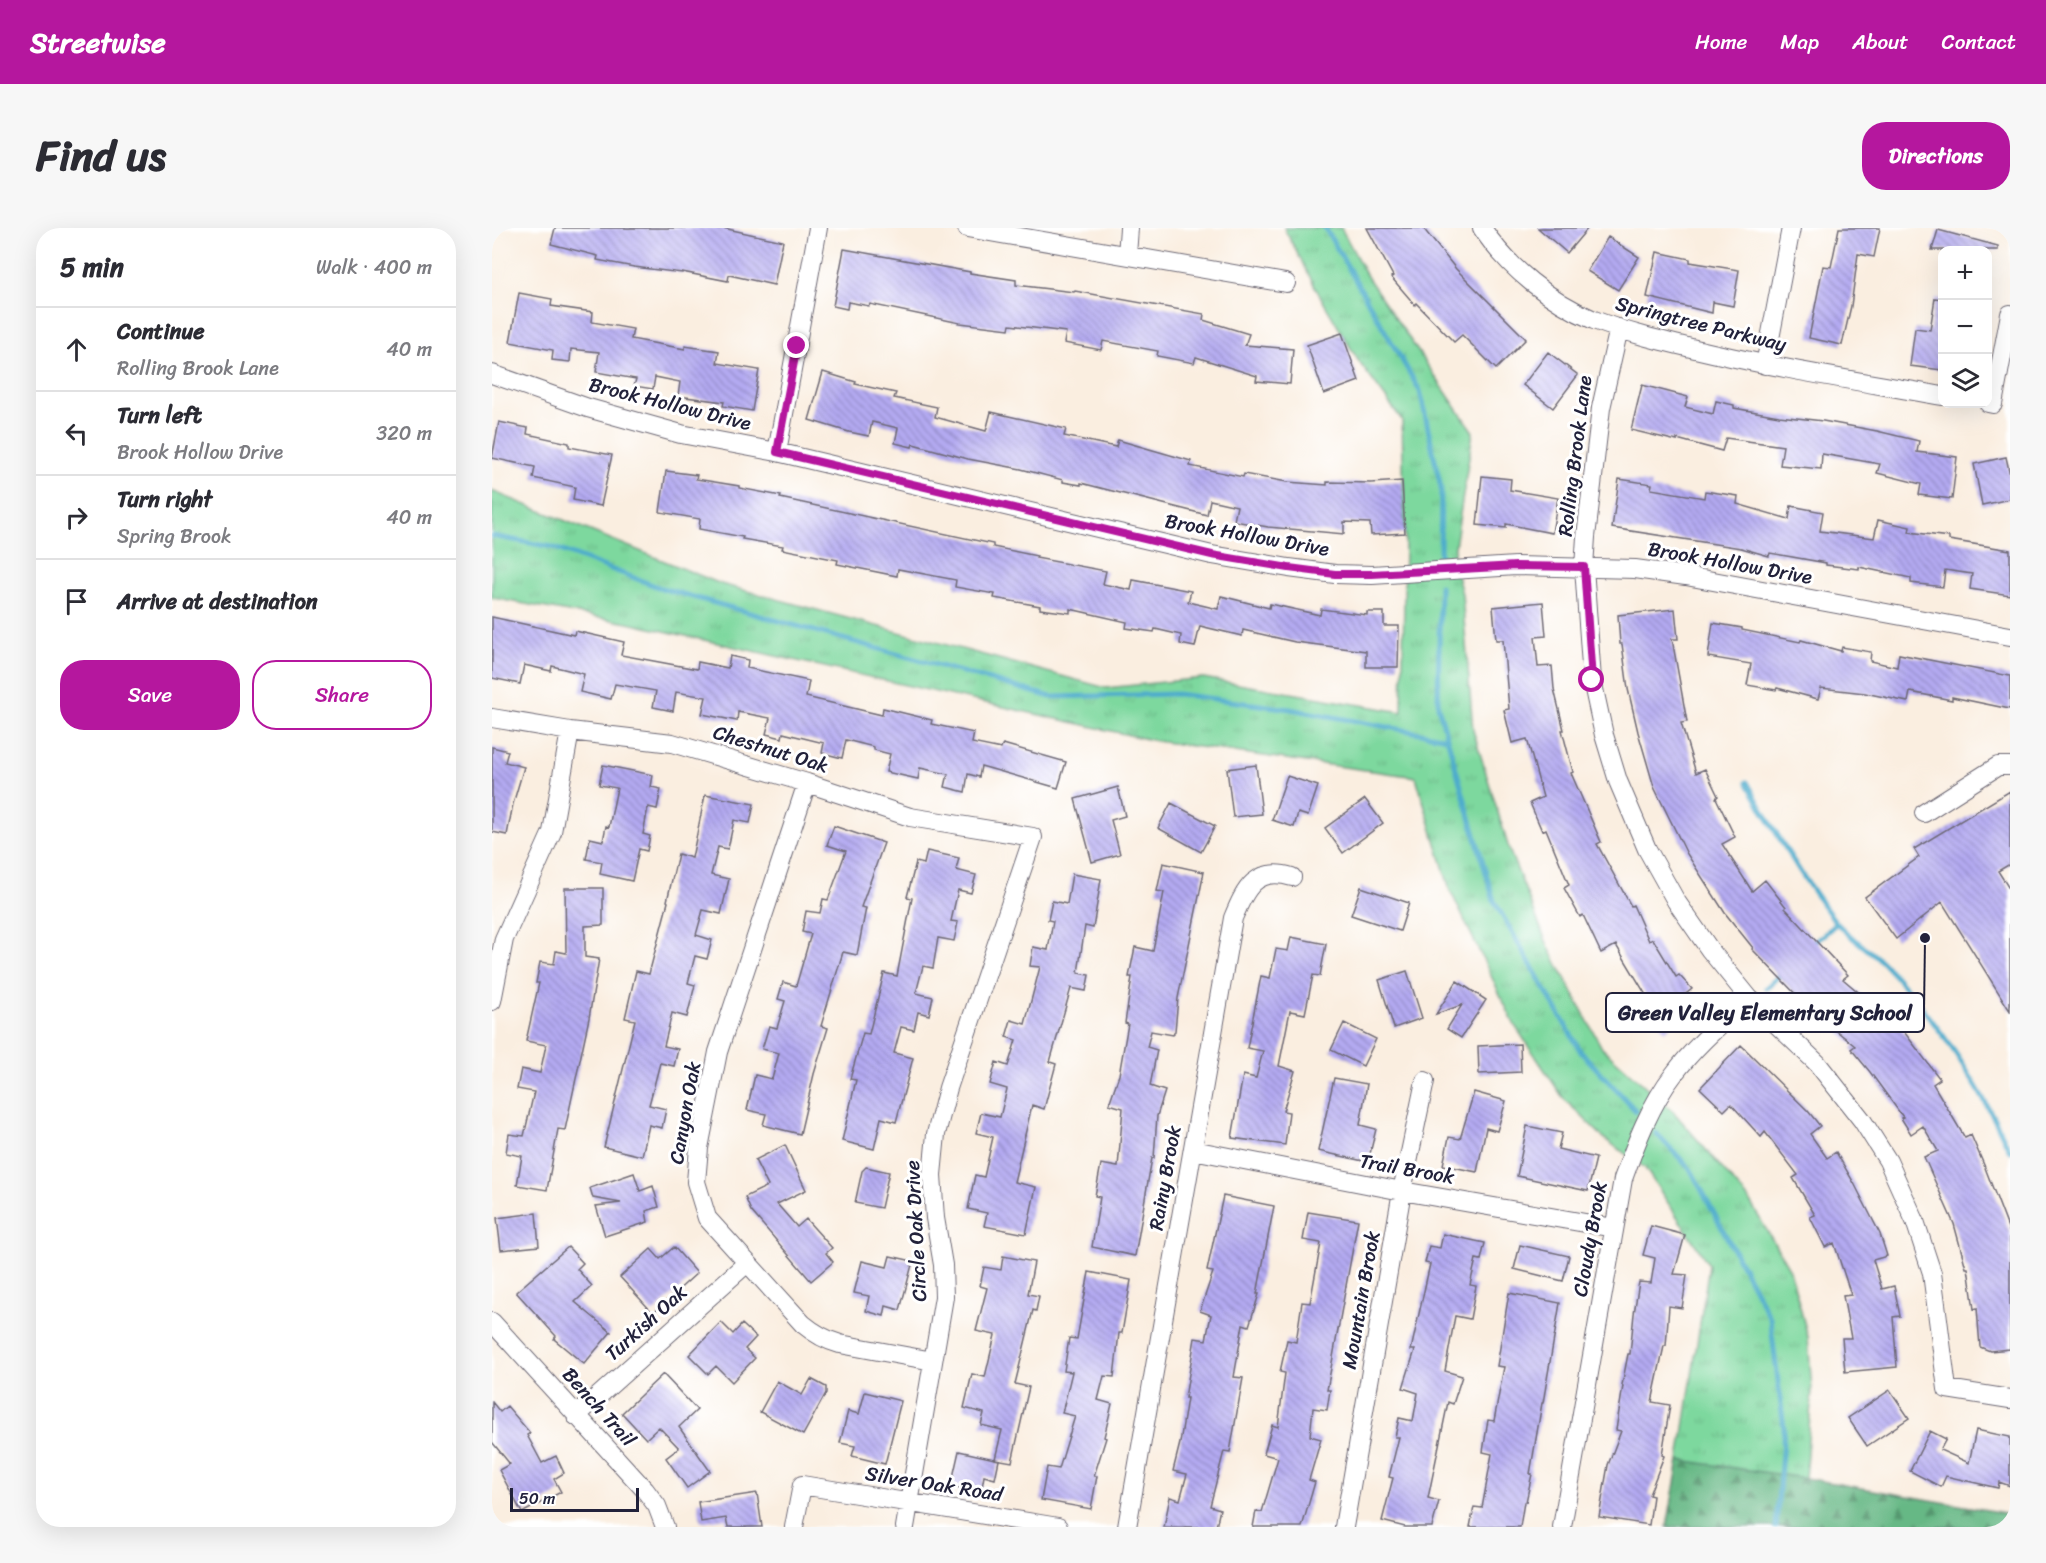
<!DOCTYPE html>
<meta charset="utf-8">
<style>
:root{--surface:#fff;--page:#f7f7f7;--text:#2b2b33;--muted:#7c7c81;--line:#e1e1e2;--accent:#b5179e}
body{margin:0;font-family:Sriracha,sans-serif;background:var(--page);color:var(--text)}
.controls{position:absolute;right:18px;top:18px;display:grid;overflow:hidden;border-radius:12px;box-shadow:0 6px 24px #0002}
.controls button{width:54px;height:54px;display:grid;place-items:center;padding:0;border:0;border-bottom:2px solid var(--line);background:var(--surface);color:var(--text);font:30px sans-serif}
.scale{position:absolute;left:18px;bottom:15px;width:129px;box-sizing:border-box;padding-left:6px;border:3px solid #22223b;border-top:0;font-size:16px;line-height:21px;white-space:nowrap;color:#22223b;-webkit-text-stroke:4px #fff;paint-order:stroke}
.stop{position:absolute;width:18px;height:18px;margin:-14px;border:4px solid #b5179e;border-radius:50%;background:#fff}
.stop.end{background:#b5179e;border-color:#fff;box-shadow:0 2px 6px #0008}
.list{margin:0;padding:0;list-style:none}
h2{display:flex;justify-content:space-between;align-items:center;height:78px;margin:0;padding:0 24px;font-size:26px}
h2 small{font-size:20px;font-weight:400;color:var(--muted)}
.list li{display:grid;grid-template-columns:39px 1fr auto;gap:18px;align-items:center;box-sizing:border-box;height:84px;padding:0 24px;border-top:2px solid var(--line)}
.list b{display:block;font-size:22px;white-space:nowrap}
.list p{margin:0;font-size:20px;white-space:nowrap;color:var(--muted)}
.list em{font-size:20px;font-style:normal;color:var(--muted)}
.actions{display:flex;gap:12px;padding:18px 24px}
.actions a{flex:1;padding:14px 0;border:2px solid var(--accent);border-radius:24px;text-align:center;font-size:21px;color:var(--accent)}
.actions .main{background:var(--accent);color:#fff}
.icon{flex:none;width:33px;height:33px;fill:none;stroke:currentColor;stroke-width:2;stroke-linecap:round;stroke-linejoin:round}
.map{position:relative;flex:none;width:1518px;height:1299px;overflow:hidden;border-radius:24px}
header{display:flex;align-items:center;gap:36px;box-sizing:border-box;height:84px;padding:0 30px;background:var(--accent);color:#fff}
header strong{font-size:28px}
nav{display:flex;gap:33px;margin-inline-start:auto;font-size:21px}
.intro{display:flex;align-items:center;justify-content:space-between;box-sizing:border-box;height:144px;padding:0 36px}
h1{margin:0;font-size:42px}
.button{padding:15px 27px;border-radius:24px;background:var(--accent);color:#fff;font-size:21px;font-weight:700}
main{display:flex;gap:36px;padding:0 36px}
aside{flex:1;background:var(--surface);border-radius:24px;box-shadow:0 6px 24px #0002}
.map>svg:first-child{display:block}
.forest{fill:url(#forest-firs);stroke:#446d60;stroke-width:1.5}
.park{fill:url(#park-tufts);stroke:#507d6c;stroke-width:1.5}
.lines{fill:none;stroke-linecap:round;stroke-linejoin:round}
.stream{stroke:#4daccc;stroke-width:5}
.building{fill:url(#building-back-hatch)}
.minor-casing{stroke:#6e6975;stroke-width:20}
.minor{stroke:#fff;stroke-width:18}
.route{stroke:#b5179e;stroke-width:8}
.labels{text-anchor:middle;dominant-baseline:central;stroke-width:6;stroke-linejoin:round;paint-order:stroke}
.street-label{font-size:20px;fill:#22223b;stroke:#fff}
.leader{fill:none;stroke:#22223b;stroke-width:2}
.callout-dot{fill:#22223b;stroke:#fff;stroke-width:2}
.callout{fill:#fff;stroke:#22223b;stroke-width:2}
.callout-label{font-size:21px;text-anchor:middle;font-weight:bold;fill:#22223b}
</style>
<header>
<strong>Streetwise</strong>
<nav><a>Home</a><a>Map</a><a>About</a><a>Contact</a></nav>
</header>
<div class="intro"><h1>Find us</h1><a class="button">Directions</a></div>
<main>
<aside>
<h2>5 min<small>Walk · 400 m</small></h2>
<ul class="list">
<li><svg class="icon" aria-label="ahead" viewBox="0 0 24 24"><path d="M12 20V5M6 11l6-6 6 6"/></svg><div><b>Continue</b><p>Rolling Brook Lane</p></div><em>40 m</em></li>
<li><svg class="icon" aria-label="left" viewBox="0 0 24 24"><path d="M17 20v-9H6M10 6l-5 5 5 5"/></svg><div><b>Turn left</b><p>Brook Hollow Drive</p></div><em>320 m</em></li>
<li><svg class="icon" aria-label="right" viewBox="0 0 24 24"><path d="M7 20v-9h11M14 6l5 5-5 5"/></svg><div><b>Turn right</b><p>Spring Brook</p></div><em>40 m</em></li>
<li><svg class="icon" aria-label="arrive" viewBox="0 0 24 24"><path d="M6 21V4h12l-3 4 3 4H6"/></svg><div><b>Arrive at destination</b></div></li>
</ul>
<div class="actions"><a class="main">Save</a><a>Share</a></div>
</aside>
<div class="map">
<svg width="1518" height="1299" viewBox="0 0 1518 1299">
<defs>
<pattern id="forest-firs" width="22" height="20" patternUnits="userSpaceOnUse" patternTransform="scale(1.5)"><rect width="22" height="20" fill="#66b885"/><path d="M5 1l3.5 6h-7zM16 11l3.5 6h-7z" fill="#54956e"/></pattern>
<pattern id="park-tufts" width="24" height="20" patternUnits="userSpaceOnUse" patternTransform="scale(1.5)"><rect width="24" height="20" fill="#7dd89e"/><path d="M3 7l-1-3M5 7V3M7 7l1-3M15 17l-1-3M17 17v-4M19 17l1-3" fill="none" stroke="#6cb989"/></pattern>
<pattern id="building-back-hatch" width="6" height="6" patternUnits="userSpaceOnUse" patternTransform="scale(1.5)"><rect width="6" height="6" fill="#b4aaf2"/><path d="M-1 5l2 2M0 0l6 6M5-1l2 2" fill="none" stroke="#928ac5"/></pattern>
</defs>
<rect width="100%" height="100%" fill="#fff"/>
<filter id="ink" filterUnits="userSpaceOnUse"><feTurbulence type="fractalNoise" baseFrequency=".0167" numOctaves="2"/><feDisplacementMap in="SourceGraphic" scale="12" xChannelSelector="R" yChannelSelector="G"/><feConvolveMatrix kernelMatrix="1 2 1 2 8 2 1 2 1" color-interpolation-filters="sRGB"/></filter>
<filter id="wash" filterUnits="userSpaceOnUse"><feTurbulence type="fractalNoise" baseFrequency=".008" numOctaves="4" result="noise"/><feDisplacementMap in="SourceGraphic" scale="24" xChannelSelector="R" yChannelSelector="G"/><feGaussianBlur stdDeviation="1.35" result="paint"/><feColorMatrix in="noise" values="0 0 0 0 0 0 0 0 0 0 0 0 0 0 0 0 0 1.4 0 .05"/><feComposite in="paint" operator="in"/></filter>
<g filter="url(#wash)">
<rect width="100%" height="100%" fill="#faeee0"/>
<path class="forest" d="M1187,1232L1313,1250L1518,1286V1299H1175Z"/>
<path class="park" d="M792,0H849L876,50L981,204L961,331L970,366L981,502L1018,624L1056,718L1110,820L1180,882L1257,972L1298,1042L1316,1109L1320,1163L1313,1250L1187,1232L1217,1037L1153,940L1114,912L1072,871L1023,798L958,662L924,549L664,513L136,395L0,370V263L229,356L614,460L711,450L910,484L913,316L910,192L867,134L829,70Z"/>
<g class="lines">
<path class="stream" d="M833,0L928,163L949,260L948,329
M0,308L60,319L169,360L559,469L685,466L798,481L955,510
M948,358L946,478L1002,673L1089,824L1144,883
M1255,554C1282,602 1309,649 1343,693C1356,709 1376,720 1391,735C1444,790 1486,854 1518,923
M1319,718L1345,695
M1274,760L1290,745
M1164,905L1199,942L1278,1090L1292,1200L1284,1299"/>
</g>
<g id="blocks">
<path class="building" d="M63,0H231L291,13L282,57L237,47L236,53L190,44V45L142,39L105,32L106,28L59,16Z
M875,0H931L964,41L1034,111L1004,141L970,107L962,114L924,75L923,77L899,49L901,48Z
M1046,0H1096L1075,25Z
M1347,0H1388L1382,29L1366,26L1359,78L1350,117L1317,110L1331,38L1339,39Z
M1446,2L1506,18V22H1440Z
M1116,9L1147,29L1126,62L1095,43Z
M352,21L478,44V45L524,52V57L582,64L583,63L712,86L711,92L757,106L753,117L801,121L798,156L764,153L765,148L704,129L702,135L665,128L666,123L611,113L609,122L572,115L574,104L518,97L517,101L468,95L378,76L377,78L356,74L355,81L341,78Z
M1165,24L1198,31V34L1247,42L1241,78L1221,74L1220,85L1155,69Z
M27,65L60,71L59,78L101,84L100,94L141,101L139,111L193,121V118L227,123L225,135L267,142L260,183L231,178L232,174L186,168L188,154L163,149L161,161L142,158L144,151L104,144L107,124L79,121L78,134L60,132L61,122L18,114Z
M1443,70L1450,71V142L1418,138L1423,100L1438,102Z
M850,105L867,153L832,166L815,117Z
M1056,124L1086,147L1061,180L1031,157Z
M331,144L364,154L363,156L404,165L402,170L445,179L443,189L494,203L499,184L574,201L572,208L624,219L626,212L699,233L698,238L751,249L752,246L795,254L835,257V254L879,255L910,253L913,305L879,307L878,295L852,294V306L776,299L742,293L745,278L718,272L715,287L589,255V257L571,254V252L529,241L476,231L421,216L420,219L403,215L406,200L380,194L377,208L357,204L317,192Z
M1150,157L1196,169L1193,179L1221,186L1224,173L1242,177V180L1287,188L1331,193L1385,203L1427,213L1425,224L1465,229L1460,271L1427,267L1429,256L1385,245L1388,236L1330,226L1329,241L1288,237L1291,218L1234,210L1230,223L1185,211V213L1139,202Z
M7,194L36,200L35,206L77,215V219L120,227L109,278L81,272L83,259L41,250L43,239L0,230Z
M1514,229L1518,247V271L1490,277L1482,236Z
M174,243L205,247L204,251L247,258V260L289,268L288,270L501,316V319L545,328L544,330L614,343L611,356L639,362L641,352L699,363L696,374L726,381L729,368L777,380L778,376L828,387L829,381L875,387V384H892V398H907L906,439H874V423L803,414L751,402L750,408L708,398L703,419L688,416L689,407L663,401L662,404L634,400L635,394L578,381V385L548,381V378L502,370L503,366L463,359L464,352L406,341L405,348L345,336L346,332L290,321L291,318L250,311L251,309L207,301L208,291L168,284Z
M990,248L1019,251L1018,262L1066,270L1060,305L1014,296V300L985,297Z
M1127,251L1160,256L1159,261L1212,270L1213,263L1246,268L1245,276L1297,291L1299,278L1331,284L1328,303L1382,310L1386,292L1418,299L1417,304L1457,309V312L1518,322V367L1478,361L1480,346L1453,342L1451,359L1419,355V350L1367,339V341L1334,337V335L1278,325L1277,328L1249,320L1120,300Z
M1051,374L1054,408L1043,409L1046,439L1060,438L1062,461L1072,502H1070L1081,544L1079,545L1109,614L1105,616L1139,678L1141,677L1157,713L1161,711L1184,749L1187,747L1200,761L1189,770L1198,782L1173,803L1152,776L1157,772L1124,717L1109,725L1091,687L1088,689L1072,660L1077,657L1054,601L1050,603L1038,575L1051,569L1035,511L1020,515L1012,482L1017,481L1011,412H1004L1001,379Z
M1183,381L1186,411H1180L1195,494L1189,495L1204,545L1213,541L1226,568L1224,570L1243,609L1230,616L1260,663L1273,652L1294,679L1293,680L1356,747L1351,751L1397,790L1400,788L1448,851L1441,856L1473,910L1479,907L1492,937L1518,1005V1121L1498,1123L1488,1119L1485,1080L1482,1081L1476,1040H1474L1462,996L1432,929L1446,923L1431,898L1419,906L1409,890L1411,889L1378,844L1359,821L1363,818L1319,782L1260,721L1261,720L1233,685L1195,626L1162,559L1146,504L1136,461L1130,416H1128L1126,387Z
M0,389L82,407L83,403L132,414L129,427L205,441L206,434L236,440L238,428L256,432L255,440L317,453L314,469L390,487L391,480L440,492L439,496L482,505L480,515L509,521L511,516L574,534L566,560L489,538L487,549L476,546L473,564L453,559L456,546L428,540L426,551L394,544L398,526L382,522V519L354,512L350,530L330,525L332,515L291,505L290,510L274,506L278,490L246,484L245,493L210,486L214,469L184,464L181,483L161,479L164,463L123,456L119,471L88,464L92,446L60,438L59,443L32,437L28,456L0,450Z
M1221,395L1250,400V402L1308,414L1309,412L1349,423L1350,419L1379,424L1378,433L1405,439L1407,426L1518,448V481L1460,469V472L1418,464L1416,474L1373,465L1329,460L1326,471L1285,460L1284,462L1255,457L1259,436L1216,429Z
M0,519L16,523L13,534L32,539L21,576L15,607L0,604Z
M111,537L161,547L159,559L169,561L165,581L156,579L151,606L158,608L155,623L147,621L140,653L108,646L110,634L94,631L98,610L111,613L114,598L117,599L125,560L107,557Z
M764,537L770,586L741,589L735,541Z
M795,548L826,558L816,588L806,585L802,599L780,592Z
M626,559L633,588L619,592L628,626L600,634L583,571Z
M1518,563V636L1506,643L1518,662V783L1450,674L1404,711L1373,669L1427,629L1422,621Z
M213,567L262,576L258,595L242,592L236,621L226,619L219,647L237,651L229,686L211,682L204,707L220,712L215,731L203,728L196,755L203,757L195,789L180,785L172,818L186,821L182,838L168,835L157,877L174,881L170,900L157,897L150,928L112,919L143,792L133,790L144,743L157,746L176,674L175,673L186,626L200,630Z
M873,571L891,595L851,625L833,600Z
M679,575L723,598L709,624L666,600Z
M342,598L392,615L369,679L374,680L365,727L351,724L329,798L336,800L322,846L308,906L271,897L274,886L255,882L263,847L280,851L287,825L270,821L277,798L285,800L293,773L286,771L291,754L304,758L319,706L310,704L314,683L328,685L331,671L336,672L354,623L335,617Z
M435,623L467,630L464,642L484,647L479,665L466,662L459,693L466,694L462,713L446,710L441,740L431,738L424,765L441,769L437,787L426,784L422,802L409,799L402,825L421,830L404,894L389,890L382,921L350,913L364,852L358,851L371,805L377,806L392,745L405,748L420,670L415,669L424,634L432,636Z
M671,635L712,644L686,770L683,803L681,807L659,803L655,819L665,822L658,858L673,863L665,888L662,930H660L643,1028L600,1019L608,969L603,968L609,936L626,939L631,880L617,876L627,847L636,796L633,795L640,749H637L643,719L661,723L672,664L665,663Z
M580,646L609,651L601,700L593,698L586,745L597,747L594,763L579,760L558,834L564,836L552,881L540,877L522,954L544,959L534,1006L492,998L495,985L476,981L483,947L492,949L501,909L484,905L489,885L508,889L515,861L498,856L504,834L516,838L524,812L514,809L519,792L533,796L548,739L538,738L541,719L556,722L561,693L556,692L560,673L575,676Z
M869,659L917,675L908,703L859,687Z
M73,660H111V697L93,698V729L107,731L97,790L73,902L66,901L55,962L25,957L30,928L14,925L17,906L32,908L42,864L25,861L29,841L48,845L54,817L34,813L47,755H44L48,734L62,736L64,723L74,725Z
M799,709L834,716L828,748L821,747L813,786L798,783L787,838L803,843L791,883L797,884L793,917L740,910L751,847L764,850L771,823L755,820L769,748L778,750L784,721L796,723Z
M915,743L930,790L902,800L887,752Z
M965,753L994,772L969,810L955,801L970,777L944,786Z
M852,795L884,811L871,838L839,822Z
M1028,816L1029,844L987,846L986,818Z
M1249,817L1316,883L1328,898L1318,906L1335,930L1344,924L1362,955L1388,1006L1395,1028L1381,1032L1390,1061L1402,1058L1408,1088L1401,1089L1405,1139L1353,1144L1350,1110H1359L1351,1068L1359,1067L1342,1015L1333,1019L1318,989L1323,987L1301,950L1306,947L1273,904L1269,909L1239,876L1232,883L1208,860Z
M842,850L875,856L868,897L884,901L876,934L826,923Z
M982,864L1014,873L1005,903L994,900L985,944L951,937L957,909L968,911Z
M1035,898L1070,905L1066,921L1104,930L1096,963L1025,948Z
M293,917L314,962L285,976L305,999L314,991L340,1020L334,1025L341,1034L319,1053L259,983L253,969L276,958L263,932Z
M374,939L397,944L389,980L363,975L370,943Z
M142,945L148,963L161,958L167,979L154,983L156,994L113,1008L104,978L129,975L101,970L98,960Z
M731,968L782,978L765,1066H767L757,1098L751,1096L742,1149L751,1150L738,1224L732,1223L718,1278L728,1281L724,1299H672L678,1269L688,1272L695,1246L681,1243L688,1215L695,1170H693L703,1110L714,1112L719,1087L708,1083L721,1044L715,1043Z
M816,984L866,992L835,1162H838L835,1182L821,1180L818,1208L829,1211L817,1252L823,1254L810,1299H761L764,1283L770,1284L786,1230L772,1226L780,1197L786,1199L793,1145L788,1144L795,1112L804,1114L810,1074L818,1075L829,1015L811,1012Z
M44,985L47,1018L9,1022L5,990Z
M1159,998L1193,1007L1182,1046L1195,1047L1190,1080L1177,1078L1174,1118H1172L1160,1174L1178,1177L1170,1227L1172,1228L1157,1267L1161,1268L1157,1297L1107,1289L1116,1237L1129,1203L1124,1202L1131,1158L1130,1157L1136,1126H1138L1142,1086L1147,1054L1159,1055L1163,1030L1151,1027Z
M951,1006L993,1015L989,1032L984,1031L978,1057L984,1058L978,1091L963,1088L953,1143L970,1148L961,1176L956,1174L936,1270L947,1273L940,1299H913L890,1293L901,1250L897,1249L907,1209H903L907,1190L921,1193L926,1165L911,1160L923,1122H919L938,1036L933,1035L937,1018L948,1020Z
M1028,1017L1077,1028L1071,1053L1022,1041Z
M76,1019L91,1035L85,1041L100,1058L83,1074L119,1104L92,1136L62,1111L64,1108L24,1064Z
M182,1019L205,1045L161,1085L128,1049L159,1021L168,1031Z
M398,1028L421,1033L408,1082L394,1078L392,1088L374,1083L377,1068L362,1065L370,1033L395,1039Z
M511,1028L542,1034L536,1066L547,1068L544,1083L541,1082L523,1156L537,1159L520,1234L503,1231L510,1202L489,1197L492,1185L472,1180L480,1146L493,1149L503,1107L484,1103L495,1060L488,1058L492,1039L509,1042Z
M597,1044L639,1052L630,1105H627L622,1149L612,1148L606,1172L620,1176L612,1209L614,1210L602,1248H605L599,1281L549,1272L555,1239L567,1241L583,1188L570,1185L580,1144L572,1143L577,1110L585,1111Z
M1017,1065L1068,1075L1051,1175H1050L1038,1246H1040L1034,1274H1032L1028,1299H978L982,1279L990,1280L1000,1226L991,1224L996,1192L1002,1193L1012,1139L1005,1138Z
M229,1094L241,1106L250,1096L264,1109L253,1121L263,1130L240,1154L224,1138L216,1146L197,1127Z
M171,1146L205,1182L187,1199L218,1243L195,1260L174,1230L187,1220L167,1199L154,1211L130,1185Z
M319,1151L334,1159V1165L311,1207L268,1184L285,1153L310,1167Z
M1398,1162L1417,1190L1375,1218L1356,1190Z
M373,1164L409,1173L393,1236L360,1228L363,1218L348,1215L356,1183L367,1186Z
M0,1174L8,1184L15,1178L38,1205L35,1207L50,1235L64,1228L72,1245L62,1251L69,1264L30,1285L7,1242L18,1236L0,1214Z
M1484,1202L1518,1209V1258L1507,1254L1506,1260L1454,1248L1449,1259L1418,1243L1438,1203L1454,1211L1448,1222L1477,1235Z
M467,1223L507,1232L503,1251L492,1248L489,1265L459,1258Z
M265,1265L270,1299H236L234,1290L209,1294L206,1274Z"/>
</g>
</g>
<g filter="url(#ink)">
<use href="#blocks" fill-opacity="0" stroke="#6e6975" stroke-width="1.5"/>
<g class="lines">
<g class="minor-casing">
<path id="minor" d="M475,0L794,55
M990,0C1015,39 1059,74 1102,92C1133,104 1166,112 1199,120C1282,140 1366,153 1450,168
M635,27L637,0
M1127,100L1109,180L1094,309L1092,339L1100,452L1112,507L1126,553L1155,621L1184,673L1218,722L1257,770L1325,835L1370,892L1396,933L1423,993L1440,1045L1455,1161L1518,1171
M1273,137L1299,0
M0,146L96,180L189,206L285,224L720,327L797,340L843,346L880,347L1024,338L1143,341L1194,348L1518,408
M1496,175L1501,176L1518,86
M285,224L326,0
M0,490L78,503L180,515L315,555L418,589L541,609L456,860L444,906L440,947L443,990L451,1037L452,1069L413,1299
M315,555L226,824L207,920L204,954L215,990L311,1096C323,1106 333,1112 348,1116L441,1133
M1432,585L1506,538H1518
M0,773L12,711L60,604L78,503
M701,922L910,963L1122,1000
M0,1094L153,1262L165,1278L173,1299
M84,1188L255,1035
M302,1299L310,1257L566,1299
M635,1299L741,690C753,661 764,638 800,649
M852,1299L910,963L933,853
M1070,1299L1131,951C1144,915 1158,877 1182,846C1203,818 1231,794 1257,770"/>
</g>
<use href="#minor" class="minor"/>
</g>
</g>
<g class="lines" filter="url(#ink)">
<path class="route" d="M305,118L285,224L720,327L797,340L843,346H880L1024,338L1092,339L1100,452"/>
</g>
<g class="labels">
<g class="street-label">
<text transform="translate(1209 96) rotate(14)">Springtree Parkway</text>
<text transform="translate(178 176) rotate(14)">Brook Hollow Drive</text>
<text transform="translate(1083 228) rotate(-83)">Rolling Brook Lane</text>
<text transform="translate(755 307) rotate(10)">Brook Hollow Drive</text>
<text transform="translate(1238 335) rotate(10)">Brook Hollow Drive</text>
<text transform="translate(279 521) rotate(17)">Chestnut Oak</text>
<text transform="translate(193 885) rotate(-80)">Canyon Oak</text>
<text transform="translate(915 941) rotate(10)">Trail Brook</text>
<text transform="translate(673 950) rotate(-80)">Rainy Brook</text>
<text transform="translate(424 1003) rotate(-93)">Circle Oak Drive</text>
<text transform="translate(1098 1011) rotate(-80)">Cloudy Brook</text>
<text transform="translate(869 1072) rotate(-80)">Mountain Brook</text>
<text transform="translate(154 1095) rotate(-42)">Turkish Oak</text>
<text transform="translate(107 1179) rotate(48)">Bench Trail</text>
<text transform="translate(442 1256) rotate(9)">Silver Oak Road</text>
</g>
</g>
<path class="leader" d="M1433 710L1432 784"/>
<circle class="callout-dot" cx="1433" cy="710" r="6"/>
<rect class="callout" x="1114" y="765" width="318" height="39" rx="6"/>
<g class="callout-label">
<text x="1273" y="792">Green Valley Elementary School</text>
</g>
</svg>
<div class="controls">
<button>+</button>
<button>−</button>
<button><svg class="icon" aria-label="layers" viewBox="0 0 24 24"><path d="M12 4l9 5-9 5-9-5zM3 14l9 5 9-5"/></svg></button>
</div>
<div class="scale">50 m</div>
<div class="stop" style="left:1100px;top:452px"></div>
<div class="stop end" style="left:305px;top:118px"></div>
</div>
</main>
